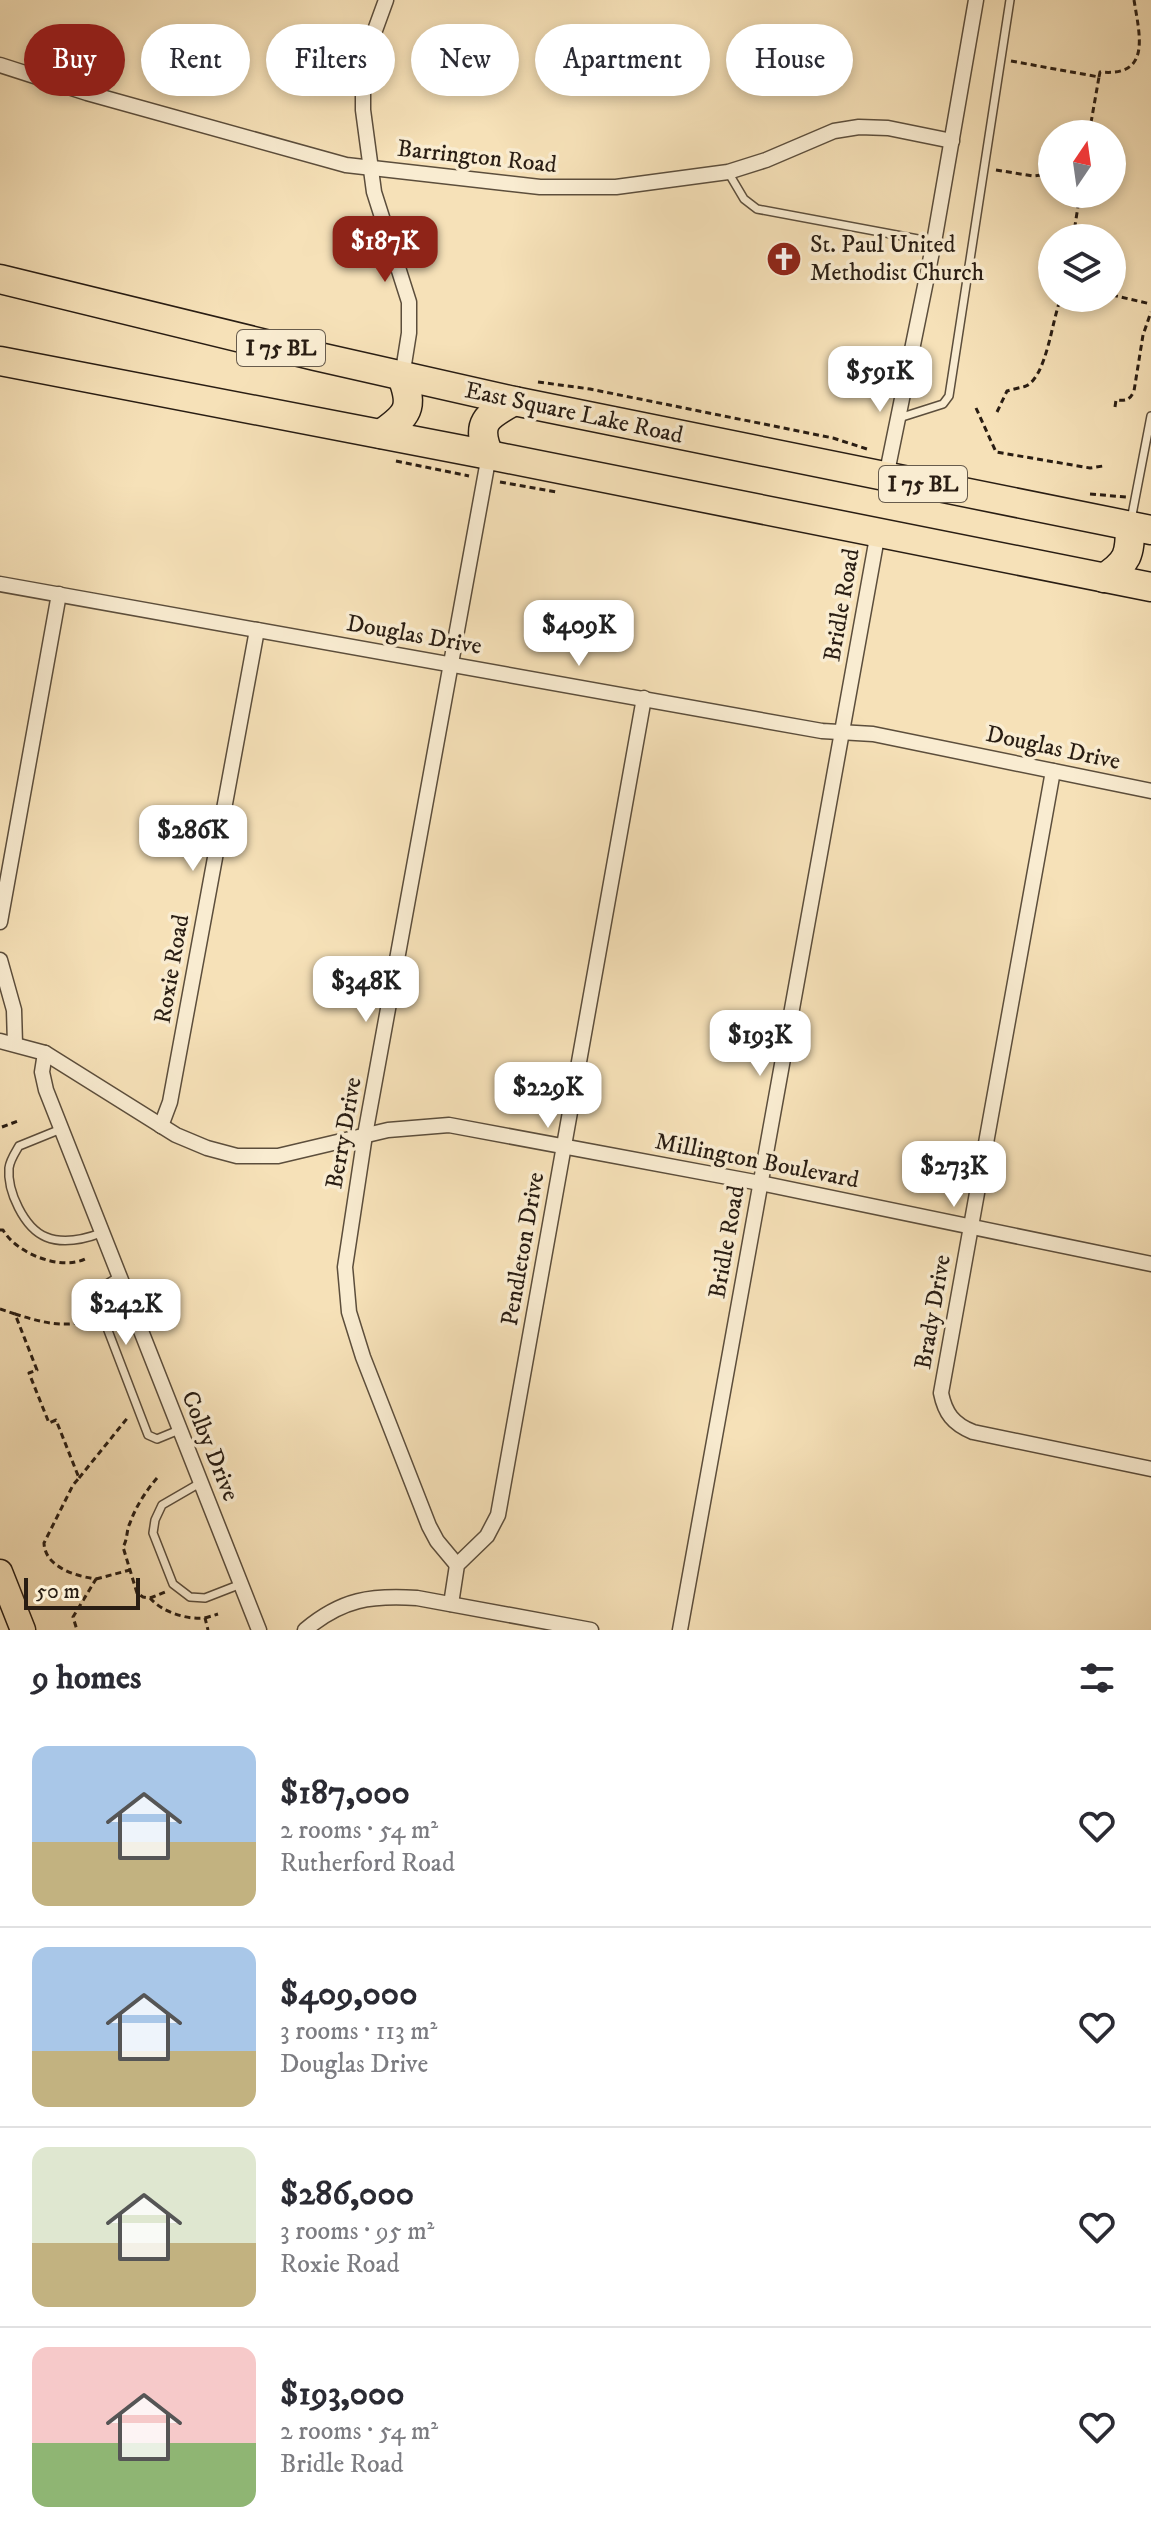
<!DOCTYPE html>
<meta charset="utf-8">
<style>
:root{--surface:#fff;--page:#f2f2f3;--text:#2b2b33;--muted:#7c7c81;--line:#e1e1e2;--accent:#8f2418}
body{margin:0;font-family:"IM FELL DW Pica",serif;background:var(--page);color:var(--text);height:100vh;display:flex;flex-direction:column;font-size:30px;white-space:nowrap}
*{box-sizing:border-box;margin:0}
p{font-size:26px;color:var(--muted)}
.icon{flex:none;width:44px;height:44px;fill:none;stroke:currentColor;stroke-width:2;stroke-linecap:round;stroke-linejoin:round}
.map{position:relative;height:1630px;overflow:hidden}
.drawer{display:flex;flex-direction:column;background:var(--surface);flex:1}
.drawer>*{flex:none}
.guide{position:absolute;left:24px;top:24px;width:1104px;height:72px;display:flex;gap:16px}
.needle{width:52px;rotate:13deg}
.controls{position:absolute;left:1038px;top:120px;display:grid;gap:16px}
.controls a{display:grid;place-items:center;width:88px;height:88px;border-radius:50%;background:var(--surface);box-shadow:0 4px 12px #0003;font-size:40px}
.scale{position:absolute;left:24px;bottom:20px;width:116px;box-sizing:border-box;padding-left:8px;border:4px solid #291d13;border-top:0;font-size:22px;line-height:28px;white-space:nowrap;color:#291d13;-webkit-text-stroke:6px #f9ecd1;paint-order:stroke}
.price{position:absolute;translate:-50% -68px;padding:0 18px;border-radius:16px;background:#fff;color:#222;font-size:26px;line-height:52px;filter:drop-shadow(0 2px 4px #0008)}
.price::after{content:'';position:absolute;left:50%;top:48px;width:24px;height:18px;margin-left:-12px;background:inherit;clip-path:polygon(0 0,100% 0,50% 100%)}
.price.selected{background:var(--accent);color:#fff}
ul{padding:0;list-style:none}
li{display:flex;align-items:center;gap:24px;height:200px;padding:0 32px}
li+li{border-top:2px solid var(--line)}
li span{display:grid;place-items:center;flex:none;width:224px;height:160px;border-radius:16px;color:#555}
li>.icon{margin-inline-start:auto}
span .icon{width:96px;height:96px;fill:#fffc;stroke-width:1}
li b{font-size:34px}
h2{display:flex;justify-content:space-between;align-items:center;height:96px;padding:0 32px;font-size:34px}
.pill{padding:0 28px;border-radius:36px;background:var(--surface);box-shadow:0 4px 12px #0003;font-size:28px;line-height:72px}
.pill.selected{background:var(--accent);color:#fff}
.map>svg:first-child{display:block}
</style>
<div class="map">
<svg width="1151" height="1630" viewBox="0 0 1151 1630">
<rect width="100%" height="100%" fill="#f6e1b8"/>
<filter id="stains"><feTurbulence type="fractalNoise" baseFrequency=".0025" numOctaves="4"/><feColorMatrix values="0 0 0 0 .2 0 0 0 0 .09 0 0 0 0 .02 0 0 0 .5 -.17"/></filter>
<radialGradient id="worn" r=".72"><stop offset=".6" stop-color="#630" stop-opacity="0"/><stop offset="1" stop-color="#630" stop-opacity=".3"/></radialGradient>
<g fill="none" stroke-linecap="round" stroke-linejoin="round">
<defs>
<g id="lane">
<polyline points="728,172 744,199 757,209 934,242"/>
<polyline points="899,418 943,404 949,396 1010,0"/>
<polyline points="1131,520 1151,416"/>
<path d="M61 1129 19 1146C15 1153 10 1160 9 1168 7 1191 24 1228 46 1237 63 1244 85 1239 101 1233"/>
<polyline points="118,1277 97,1290 99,1307 148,1435 157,1439 179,1430"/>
<polyline points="200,1483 162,1505 155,1520 153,1533 173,1584 190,1597 205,1598 241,1584"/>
</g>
<g id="street">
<polyline points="386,0 366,55 363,79 363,110 374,192 409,302 409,333 402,377"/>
<polyline points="0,65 87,93 346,165 540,187 616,187 728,172 766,160 834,131 859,127 888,128 952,141"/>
<polyline points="886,477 934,242 976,0"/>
<polyline points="0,584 822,731 873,734 1151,791"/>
<path d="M1053 771 941 1393C945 1413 953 1424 973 1432L1151 1469"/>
<polyline points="0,922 59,594"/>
<polyline points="0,960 14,1010 15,1044"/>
<polyline points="0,1041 45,1053 176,1135 207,1148 237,1156 278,1156 388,1130 449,1125 760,1183 1151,1264"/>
<polyline points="45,1053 42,1072 46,1090 259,1630"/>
<polyline points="161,1126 170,1102 257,630"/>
<polyline points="457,1565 437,1541 429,1526 363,1357 349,1312 345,1267 365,1135 489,455"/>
<polyline points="451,1604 457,1565 487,1536 498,1515 644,698"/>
<path d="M305 1630C342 1599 371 1595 417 1598L591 1630"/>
<polyline points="680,1630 878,532"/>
</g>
<polyline id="primary" points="0,1572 23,1630"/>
<g id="highway">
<polyline points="0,279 315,356 514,401 1151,530"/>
<polyline points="0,361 489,455 1151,587"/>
<path d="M381 434C408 415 414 408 402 377"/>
<path d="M489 455C475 422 487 416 514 401"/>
<path d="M1104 578C1128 562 1130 555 1130 526"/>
</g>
</defs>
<use href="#lane" stroke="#5c4e3c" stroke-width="10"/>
<use href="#street" stroke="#5c4e3c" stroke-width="17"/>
<use href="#primary" stroke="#291d13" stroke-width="27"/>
<use href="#highway" stroke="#291d13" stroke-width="31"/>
<g stroke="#291d13" stroke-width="3" stroke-dasharray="6 4" stroke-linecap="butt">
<polyline points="1011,61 1099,77 1089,134"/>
<path d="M1099 77 1100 72C1151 77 1140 37 1134 0"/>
<polyline points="996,170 1033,176 1052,174"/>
<polyline points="1073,238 1080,194"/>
<polyline points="1112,295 1151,304"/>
<polyline points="538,382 590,389 833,438 867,449"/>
<path d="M1115 407 1116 400C1126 401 1130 400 1134 391L1143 335 1151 312"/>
<polyline points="976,408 996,452 1090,468 1103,466"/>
<path d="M997 412 1007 391C1013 389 1020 388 1026 386 1047 376 1052 319 1061 298"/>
<polyline points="396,461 469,476"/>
<polyline points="500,482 556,492"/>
<polyline points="1090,494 1126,497"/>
<polyline points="2,1127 18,1121"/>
<path d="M0 1230H3C16 1253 60 1271 85 1259"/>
<path d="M0 1309 15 1314 37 1370 29 1373 49 1423 56 1420 79 1478 73 1485 44 1543C45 1567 75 1576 96 1579L73 1617 77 1630"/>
<path d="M15 1314C40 1322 69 1330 93 1318"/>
<polyline points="79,1478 129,1416"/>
<path d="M157 1478C146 1491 136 1506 130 1523 126 1531 128 1539 123 1547L137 1593 143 1597 150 1598C162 1612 187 1620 205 1618L208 1630"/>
<polyline points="96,1579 130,1570"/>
<polyline points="150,1598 165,1592"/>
<polyline points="205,1618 218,1614"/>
</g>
<use href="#lane" stroke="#f9ecd1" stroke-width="7"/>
<use href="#street" stroke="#f9ecd1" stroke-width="14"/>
<use href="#primary" stroke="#f6e1b8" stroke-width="24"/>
<use href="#highway" stroke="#f6e1b8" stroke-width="28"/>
</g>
<defs>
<symbol id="church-disc" viewBox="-11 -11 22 22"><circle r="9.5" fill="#8f2418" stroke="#f9ecd1"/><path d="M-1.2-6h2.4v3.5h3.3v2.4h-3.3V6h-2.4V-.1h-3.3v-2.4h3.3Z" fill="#fff"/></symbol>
</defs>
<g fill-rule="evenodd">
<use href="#church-disc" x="764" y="239" width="40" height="40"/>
</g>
<g text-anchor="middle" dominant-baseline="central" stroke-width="7" stroke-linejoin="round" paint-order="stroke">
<g fill="#f9ecd1" stroke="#675b4c" stroke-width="2">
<rect x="237" y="330" width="88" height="36" rx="6"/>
<rect x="879" y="466" width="88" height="36" rx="6"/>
</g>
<g font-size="22" font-weight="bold" fill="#291d13">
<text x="281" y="348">I 75 BL</text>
<text x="923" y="484">I 75 BL</text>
</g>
<g font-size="24" fill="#291d13" stroke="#f9ecd1">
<text transform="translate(477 157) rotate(6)">Barrington Road</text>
<text transform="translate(574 413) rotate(12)">East Square Lake Road</text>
<text transform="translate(842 605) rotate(-80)">Bridle Road</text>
<text transform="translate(414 635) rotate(10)">Douglas Drive</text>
<text transform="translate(1053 748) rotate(12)">Douglas Drive</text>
<text transform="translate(172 969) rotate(-80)">Roxie Road</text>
<text transform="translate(344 1133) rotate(-80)">Berry Drive</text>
<text transform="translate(757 1161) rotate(11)">Millington Boulevard</text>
<text transform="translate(727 1242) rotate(-80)">Bridle Road</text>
<text transform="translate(523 1249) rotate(-80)">Pendleton Drive</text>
<text transform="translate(933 1312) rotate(-80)">Brady Drive</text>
<text transform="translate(210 1446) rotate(68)">Colby Drive</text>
</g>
<g font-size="24" fill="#291d13" stroke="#f9ecd1" text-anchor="start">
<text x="810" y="245">St. Paul United<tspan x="810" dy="28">Methodist Church</tspan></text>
</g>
</g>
<rect width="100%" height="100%" filter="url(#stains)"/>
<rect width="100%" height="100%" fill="url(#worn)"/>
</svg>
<div class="controls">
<a><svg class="needle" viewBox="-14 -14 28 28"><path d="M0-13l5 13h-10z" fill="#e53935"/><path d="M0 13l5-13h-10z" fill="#7c7c81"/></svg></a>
<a><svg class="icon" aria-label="layers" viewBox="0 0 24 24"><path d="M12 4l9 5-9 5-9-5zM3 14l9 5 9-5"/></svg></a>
</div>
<div class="scale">50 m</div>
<b class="price selected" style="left:385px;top:284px">$187K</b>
<b class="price" style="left:880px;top:414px">$591K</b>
<b class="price" style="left:579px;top:668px">$409K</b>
<b class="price" style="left:193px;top:873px">$286K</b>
<b class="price" style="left:366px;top:1024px">$348K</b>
<b class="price" style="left:760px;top:1078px">$193K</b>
<b class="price" style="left:548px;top:1130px">$229K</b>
<b class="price" style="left:954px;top:1209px">$273K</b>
<b class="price" style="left:126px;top:1347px">$242K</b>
<div class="guide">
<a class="pill selected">Buy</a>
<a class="pill">Rent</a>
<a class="pill">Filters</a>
<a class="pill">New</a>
<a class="pill">Apartment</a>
<a class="pill">House</a>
</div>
</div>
<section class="drawer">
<h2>9 homes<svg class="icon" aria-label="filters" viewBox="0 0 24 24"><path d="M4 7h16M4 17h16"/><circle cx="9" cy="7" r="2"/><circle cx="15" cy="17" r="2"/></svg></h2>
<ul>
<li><span style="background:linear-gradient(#a9c7e8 60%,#c2b280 0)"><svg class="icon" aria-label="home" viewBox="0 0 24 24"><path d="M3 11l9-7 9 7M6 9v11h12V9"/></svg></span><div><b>$187,000</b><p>2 rooms · 54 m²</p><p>Rutherford Road</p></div><svg class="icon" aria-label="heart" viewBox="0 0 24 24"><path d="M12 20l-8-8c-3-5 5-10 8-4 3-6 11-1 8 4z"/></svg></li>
<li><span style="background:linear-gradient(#a9c7e8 65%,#c2b280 0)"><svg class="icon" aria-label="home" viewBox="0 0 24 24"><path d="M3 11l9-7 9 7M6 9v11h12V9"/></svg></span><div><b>$409,000</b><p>3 rooms · 113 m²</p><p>Douglas Drive</p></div><svg class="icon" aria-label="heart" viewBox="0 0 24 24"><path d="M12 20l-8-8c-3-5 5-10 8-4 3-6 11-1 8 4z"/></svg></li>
<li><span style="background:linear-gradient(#dfe7d0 60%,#c2b280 0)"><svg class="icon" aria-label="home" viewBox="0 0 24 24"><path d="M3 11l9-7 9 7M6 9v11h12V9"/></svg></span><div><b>$286,000</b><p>3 rooms · 95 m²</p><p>Roxie Road</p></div><svg class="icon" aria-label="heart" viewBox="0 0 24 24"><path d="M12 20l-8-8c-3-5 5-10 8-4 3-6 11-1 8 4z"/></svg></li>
<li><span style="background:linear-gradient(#f6c9c9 60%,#8fb573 0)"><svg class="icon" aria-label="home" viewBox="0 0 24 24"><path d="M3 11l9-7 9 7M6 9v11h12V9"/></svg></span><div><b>$193,000</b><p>2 rooms · 54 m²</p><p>Bridle Road</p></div><svg class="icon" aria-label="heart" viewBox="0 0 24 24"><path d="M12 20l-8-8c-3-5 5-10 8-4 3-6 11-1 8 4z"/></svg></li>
</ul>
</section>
